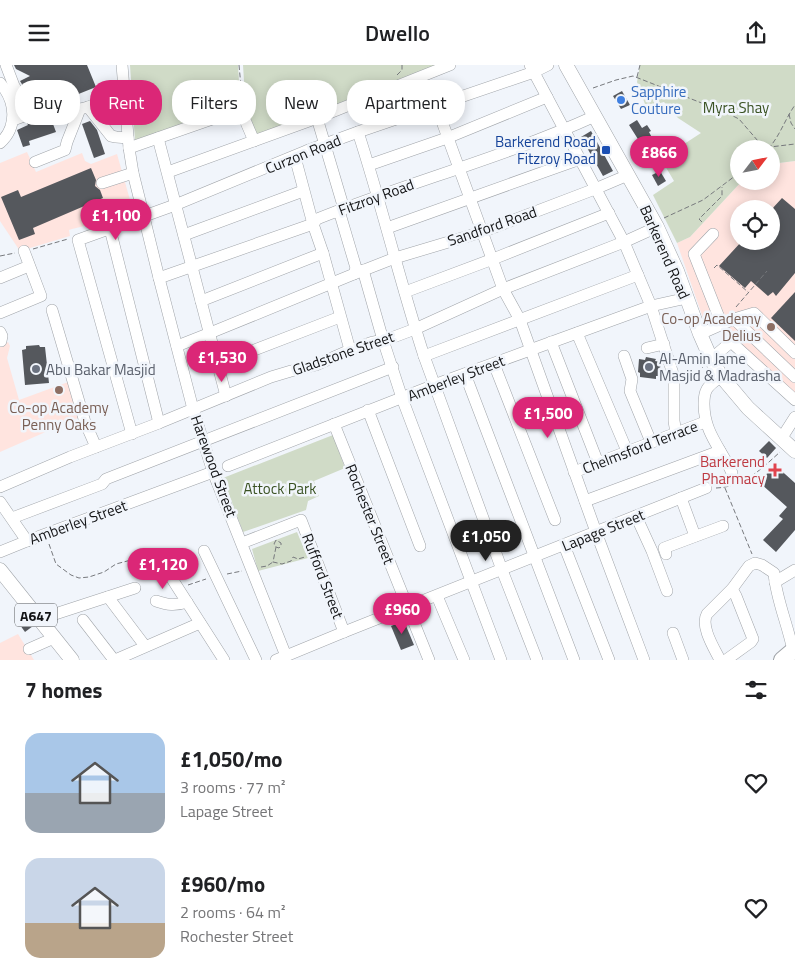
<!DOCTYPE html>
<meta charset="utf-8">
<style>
:root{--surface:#fff;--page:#f6f6f6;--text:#202124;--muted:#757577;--accent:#db2777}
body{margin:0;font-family:"Titillium Web",sans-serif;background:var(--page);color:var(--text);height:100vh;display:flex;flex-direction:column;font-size:19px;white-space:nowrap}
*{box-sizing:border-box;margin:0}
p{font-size:16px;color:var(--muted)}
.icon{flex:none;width:28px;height:28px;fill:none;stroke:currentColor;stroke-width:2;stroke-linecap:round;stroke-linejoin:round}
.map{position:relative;height:595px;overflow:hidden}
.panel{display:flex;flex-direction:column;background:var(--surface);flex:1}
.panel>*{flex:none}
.guide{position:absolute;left:15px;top:15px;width:500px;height:45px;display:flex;gap:10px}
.needle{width:32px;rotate:58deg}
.tools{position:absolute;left:730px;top:75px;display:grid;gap:10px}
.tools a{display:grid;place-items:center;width:50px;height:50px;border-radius:50%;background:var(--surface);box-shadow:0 2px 12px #0003;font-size:25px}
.price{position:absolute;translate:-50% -42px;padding:0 11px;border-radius:18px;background:var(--accent);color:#fff;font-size:16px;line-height:32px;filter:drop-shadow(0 1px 2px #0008)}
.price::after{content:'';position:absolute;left:50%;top:30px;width:15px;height:11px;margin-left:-8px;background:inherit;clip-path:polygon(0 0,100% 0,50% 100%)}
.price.current{background:#222;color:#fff}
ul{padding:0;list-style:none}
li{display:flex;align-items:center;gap:15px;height:125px;padding:0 25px}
li span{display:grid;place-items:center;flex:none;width:140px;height:100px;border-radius:15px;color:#555}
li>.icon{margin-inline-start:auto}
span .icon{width:60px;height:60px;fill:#fffc;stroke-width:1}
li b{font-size:21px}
h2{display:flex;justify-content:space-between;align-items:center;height:60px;padding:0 25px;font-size:21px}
.chip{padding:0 18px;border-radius:20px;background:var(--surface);box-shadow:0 2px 12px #0003;font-size:18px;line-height:45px}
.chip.current{background:var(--accent);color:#fff}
header{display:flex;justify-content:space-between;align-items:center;height:65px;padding:0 25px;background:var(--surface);font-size:22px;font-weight:600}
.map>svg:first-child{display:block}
</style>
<header><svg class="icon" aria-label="menu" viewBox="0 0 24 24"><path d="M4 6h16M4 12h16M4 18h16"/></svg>Dwello<svg class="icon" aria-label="share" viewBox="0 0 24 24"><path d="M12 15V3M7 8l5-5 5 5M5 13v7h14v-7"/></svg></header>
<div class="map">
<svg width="795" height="595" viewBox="0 0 795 595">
<rect width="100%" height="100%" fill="#f1f5fb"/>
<g fill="#ffe4df" fill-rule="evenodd">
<polygon points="27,87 36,107 82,88 85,96 91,99 117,89 134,149 72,164 69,165 70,171 20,186 0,156 0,98"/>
<path d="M795 96V332L735 276 704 256 677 178 690 172 742 116H771V99ZM739 144H771V176H739Z"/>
<polygon points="8,277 10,281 7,293 19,335 71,316 82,351 0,387 0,282"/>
<polygon points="18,569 34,595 0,595 0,578"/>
</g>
<g fill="#d0dbc7">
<polygon points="130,0 238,0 240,32 237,41 135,76"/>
<polygon points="243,0 445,0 257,71 241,42 245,32"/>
<polygon points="640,0 795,0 795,96 771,99 771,84 739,84 739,116 742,116 690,172 677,178 653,130 674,116 661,94 701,68 678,53 664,37 646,42 637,17"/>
<polygon points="333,370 345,403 314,416 319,431 308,436 306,445 243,467 223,413"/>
<polygon points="297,467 308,493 258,506 252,484"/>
</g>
<g fill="#55585d">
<polygon points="14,0 87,0 96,22 61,36 49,36 47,33 48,26 45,23 40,22 39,19 25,24 20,16 30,11 16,4"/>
<polygon points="622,26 630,40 621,44 613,31"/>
<polygon points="44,52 57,52 59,57 53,59 56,67 29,76 30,80 23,82 17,65 28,60 27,58"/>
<polygon points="637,55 642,63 647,60 651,66 649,67 658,84 655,86 658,91 648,97 641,83 643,82 629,60"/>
<polygon points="90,56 97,65 105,89 94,93 82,59"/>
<polygon points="591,66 613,106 603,111 581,72"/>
<polygon points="91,103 96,115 95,121 100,125 103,133 33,163 35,169 19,175 1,132 18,125 21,132"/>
<polygon points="660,106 666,116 658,121 652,110"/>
<polygon points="782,133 795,144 795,208 776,231 773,227 768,231 751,216 745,223 719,201 742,176 771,176 771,145"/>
<polygon points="123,139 125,150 103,156 100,145"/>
<polygon points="795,227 795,276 771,253"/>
<polygon points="39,280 40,282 45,282 49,318 25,320 22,285 26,284 26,281"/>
<polygon points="646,292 656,294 655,296 661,297 659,311 656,311 656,314 640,312 640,308 638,307 639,294 645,295"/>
<polygon points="769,376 776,383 767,393 759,386"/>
<polygon points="775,400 795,418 795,465 776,487 763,475 783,454 779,451 787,442 759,417"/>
<polygon points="22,547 33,561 25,567 15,553"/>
<polygon points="404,556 414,580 401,585 391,561"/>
</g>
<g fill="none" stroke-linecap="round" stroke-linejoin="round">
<defs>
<g id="minor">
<polyline points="6,0 14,21 21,32 27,34 41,29"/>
<polyline points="122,0 129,83 133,108 144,152 159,213 193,344 213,407 286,591"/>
<polyline points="530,0 624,177 651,241 674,312 674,356 676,368"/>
<path d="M0 18C16 36 18 62 0 78"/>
<polyline points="436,40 503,224 520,255 596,467 644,595"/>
<polyline points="88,42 109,34"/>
<polyline points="317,53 344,144"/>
<polyline points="13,55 43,44 80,44 88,42 111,71 116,72 128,73"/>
<path d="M358 67C382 141 400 217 424 291L502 505 537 595"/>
<polyline points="158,73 226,331"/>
<polyline points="129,83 238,45 242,48 254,76"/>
<polyline points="295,92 313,159 323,188 350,285"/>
<polyline points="35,97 65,85 67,77 80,44"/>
<polyline points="369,100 447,73 547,32"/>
<polyline points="168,107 317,53 450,0"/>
<polyline points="102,118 133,108"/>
<polyline points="387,163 580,94"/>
<polyline points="110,164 159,358"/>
<polyline points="713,169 694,189 722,260"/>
<polyline points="184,170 303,126"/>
<polyline points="363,205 383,275 402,333 501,595"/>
<polyline points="354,209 395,193 482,167 595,124 628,110"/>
<polyline points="0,213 29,201"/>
<path d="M159 213 313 159 317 154C409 117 505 92 595 51"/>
<polyline points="405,227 493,194 609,148"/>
<polyline points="201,236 323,188"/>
<polyline points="52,245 85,357 96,382"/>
<polyline points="0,248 41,231 24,186"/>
<polyline points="734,254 795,312"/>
<polyline points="0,267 2,271 1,276 0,276"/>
<polyline points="577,268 627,386"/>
<polyline points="700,269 734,254 754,248 795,288"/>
<polyline points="551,277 598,398"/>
<polyline points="177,281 210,268 354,209 356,203 340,149 336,147"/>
<polyline points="647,283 664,279"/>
<polyline points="424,291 638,210"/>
<polyline points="624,291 632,314 630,326 651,377"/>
<polyline points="711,294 731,277 795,335"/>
<polyline points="218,299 340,252"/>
<polyline points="494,299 555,455"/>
<polyline points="465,309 574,595"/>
<path d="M721 311C717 315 710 319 707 324 704 329 704 334 704 339 704 368 721 383 732 408"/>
<polyline points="368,345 420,481"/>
<polyline points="334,359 429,595"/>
<polyline points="132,369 78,175 175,140 306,86 358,67 534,7 548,0"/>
<polyline points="781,374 795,352"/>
<polyline points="228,401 434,320 530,285 651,241 687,233"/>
<polyline points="574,407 705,357"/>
<polyline points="0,422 70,392 159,358 271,312 291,306 316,300 350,285 373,277 391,273 415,264 503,224 624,177 657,162"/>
<polyline points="681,433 695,471"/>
<polyline points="585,436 720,386"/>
<polyline points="0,437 27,476"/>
<polyline points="636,451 652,486 667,526"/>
<polyline points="12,453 102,419 106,414 393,302"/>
<polyline points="242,478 301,455 344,567"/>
<polyline points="564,480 609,595"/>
<polyline points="204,486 256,595"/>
<polyline points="0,487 27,476 213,407"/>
<polyline points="666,489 664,483 723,461"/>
<polyline points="167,506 224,595"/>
<polyline points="775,517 795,505"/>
<polyline points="437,531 464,595"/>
<polyline points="108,532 145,581"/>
<path d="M156 536C168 540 175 541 187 537"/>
<polyline points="83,555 114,595"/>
<polyline points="42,557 49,551 135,523"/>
<polyline points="673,568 683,595"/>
<polyline points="29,584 54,573"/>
<polyline points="115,595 200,558"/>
<polyline points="276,595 344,567 706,423"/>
<path d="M720 595C714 583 700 561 707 549L732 524 749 501 755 498 762 500 774 508C776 534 788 560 793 586"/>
<polyline points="726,595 751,577 753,574 736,531 732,524"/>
</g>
<g id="major">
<polyline points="566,0 657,162 677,206 700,269 711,294 721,311 748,343 795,386"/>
<polyline points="0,505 72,595"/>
</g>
<polyline id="highway" points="782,595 795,584"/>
</defs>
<use href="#minor" stroke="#a0a4a9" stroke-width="12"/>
<use href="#major" stroke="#a0a4a9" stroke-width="15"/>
<use href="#highway" stroke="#a0a4a9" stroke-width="18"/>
<g stroke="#77797d" stroke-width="1" stroke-dasharray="5 2.5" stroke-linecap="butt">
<polyline points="239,0 242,32 240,37"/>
<polyline points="397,10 402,5 402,0"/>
<polyline points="637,12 640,0"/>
<polyline points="593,23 616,15 633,11 727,48 739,54 758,76 770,82 795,79"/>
<polyline points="789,49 791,58 795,64"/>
<path d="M768 84C780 71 785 54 795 40"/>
<polyline points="664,153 703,135 739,108"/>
<polyline points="702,157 699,154 722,131 722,122"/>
<polyline points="33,184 68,174"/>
<polyline points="0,191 15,188"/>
<polyline points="714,203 717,200 748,227"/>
<polyline points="736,242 767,206"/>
<polyline points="682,310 698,307 703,302"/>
<path d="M716 423C744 422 761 404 780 387"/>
<polyline points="725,423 752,489"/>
<polyline points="276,475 274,479 276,482 279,483 281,481 281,478 276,475"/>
<polyline points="49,479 56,499 71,510 79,513 89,512 104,507 116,499 131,495 137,513"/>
<polyline points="276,482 273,497 282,499 291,496 293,492 298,494 305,492"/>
<polyline points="261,502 267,501 273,497"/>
<polyline points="227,509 242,506"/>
<polyline points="188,520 206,514"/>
</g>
<use href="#minor" stroke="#fff" stroke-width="11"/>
<use href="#major" stroke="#fff" stroke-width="14"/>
<use href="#highway" stroke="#fff" stroke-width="16"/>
</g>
<circle fill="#3f7fe0" stroke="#f1f5fb" stroke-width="2" cx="621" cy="35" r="5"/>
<rect fill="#1a4fb4" stroke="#f1f5fb" stroke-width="2" x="601" y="80" width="10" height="10" rx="2.5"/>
<g fill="#8d6e63" stroke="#f1f5fb" stroke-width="2">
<circle cx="771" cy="262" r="5"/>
<circle cx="59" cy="325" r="5"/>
</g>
<g fill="#6b7280" stroke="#f1f5fb" stroke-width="2">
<circle cx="649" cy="302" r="5"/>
<circle cx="36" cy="304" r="5"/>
</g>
<path fill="#e0444e" stroke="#f1f5fb" stroke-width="2" d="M772.5 397.5h5v5h5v5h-5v5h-5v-5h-5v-5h5z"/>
<g text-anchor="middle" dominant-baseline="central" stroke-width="5" stroke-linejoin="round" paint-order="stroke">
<rect fill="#f1f5fb" stroke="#56585b" stroke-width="1" x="15" y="538.5" width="42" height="23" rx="4"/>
<g font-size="14" font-weight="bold" fill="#131416">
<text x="36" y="550">A647</text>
</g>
<g font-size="15" fill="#366cbe" stroke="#f1f5fb" text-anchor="start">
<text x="631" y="26">Sapphire<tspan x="631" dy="17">Couture</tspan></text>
</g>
<g font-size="15" fill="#3a5223" stroke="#f1f5fb">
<text x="736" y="42">Myra Shay</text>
<text x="280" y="423">Attock Park</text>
</g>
<g font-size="15" fill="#164399" stroke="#f1f5fb" text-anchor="end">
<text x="596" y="76">Barkerend Road<tspan x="596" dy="17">Fitzroy Road</tspan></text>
</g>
<g font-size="15" fill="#131416" stroke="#f1f5fb">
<text transform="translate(303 89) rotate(-22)">Curzon Road</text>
<text transform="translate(376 132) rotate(-20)">Fitzroy Road</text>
<text transform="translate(492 161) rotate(-19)">Sandford Road</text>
<text transform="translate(665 187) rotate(66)">Barkerend Road</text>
<text transform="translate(343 288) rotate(-19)">Gladstone Street</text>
<text transform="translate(456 313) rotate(-21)">Amberley Street</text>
<text transform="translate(640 382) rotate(-21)">Chelmsford Terrace</text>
<text transform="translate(214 401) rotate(70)">Harewood Street</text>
<text transform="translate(370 449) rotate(68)">Rochester Street</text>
<text transform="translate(78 457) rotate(-20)">Amberley Street</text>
<text transform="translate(603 465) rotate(-22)">Lapage Street</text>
<text transform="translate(323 511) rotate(69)">Rufford Street</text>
</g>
<g font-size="15" fill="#785e54" stroke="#f1f5fb" text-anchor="end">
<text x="761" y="253">Co-op Academy<tspan x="761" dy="17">Delius</tspan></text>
<text x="59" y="342" text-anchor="middle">Co-op Academy<tspan x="59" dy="17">Penny Oaks</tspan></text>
</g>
<g font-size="15" fill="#5b616d" stroke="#f1f5fb" text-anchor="start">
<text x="659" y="293">Al-Amin Jame<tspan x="659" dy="17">Masjid &amp; Madrasha</tspan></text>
<text x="46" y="304">Abu Bakar Masjid</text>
</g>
<g font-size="15" fill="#be3a42" stroke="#f1f5fb" text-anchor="end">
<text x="765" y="396">Barkerend<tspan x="765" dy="17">Pharmacy</tspan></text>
</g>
</g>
</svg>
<div class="tools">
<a><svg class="needle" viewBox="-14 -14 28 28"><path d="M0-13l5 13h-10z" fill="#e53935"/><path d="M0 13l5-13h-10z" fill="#757577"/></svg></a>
<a><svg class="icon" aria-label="locate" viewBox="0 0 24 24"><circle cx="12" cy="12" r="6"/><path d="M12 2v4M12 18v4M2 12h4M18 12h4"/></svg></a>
</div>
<b class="price" style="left:659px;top:113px">£866</b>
<b class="price" style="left:116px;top:176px">£1,100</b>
<b class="price" style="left:222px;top:318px">£1,530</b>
<b class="price" style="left:548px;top:374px">£1,500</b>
<b class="price current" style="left:486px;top:497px">£1,050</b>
<b class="price" style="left:163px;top:525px">£1,120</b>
<b class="price" style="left:402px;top:570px">£960</b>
<div class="guide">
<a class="chip">Buy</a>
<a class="chip current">Rent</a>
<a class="chip">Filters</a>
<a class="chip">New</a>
<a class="chip">Apartment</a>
</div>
</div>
<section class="panel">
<h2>7 homes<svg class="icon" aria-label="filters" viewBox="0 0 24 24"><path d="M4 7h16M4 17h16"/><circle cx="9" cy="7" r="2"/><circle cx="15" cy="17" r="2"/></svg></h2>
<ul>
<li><span style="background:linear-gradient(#a9c7e8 60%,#9aa5b1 0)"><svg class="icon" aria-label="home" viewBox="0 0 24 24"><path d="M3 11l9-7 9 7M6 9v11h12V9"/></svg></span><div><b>£1,050/mo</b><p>3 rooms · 77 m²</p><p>Lapage Street</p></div><svg class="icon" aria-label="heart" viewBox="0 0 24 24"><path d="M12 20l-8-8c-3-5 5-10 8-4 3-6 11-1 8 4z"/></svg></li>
<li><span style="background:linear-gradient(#c9d6e8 65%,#b9a48a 0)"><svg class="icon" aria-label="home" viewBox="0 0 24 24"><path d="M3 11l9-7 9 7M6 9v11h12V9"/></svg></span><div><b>£960/mo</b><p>2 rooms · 64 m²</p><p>Rochester Street</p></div><svg class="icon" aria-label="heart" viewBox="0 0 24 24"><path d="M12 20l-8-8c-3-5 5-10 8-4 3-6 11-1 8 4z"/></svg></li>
</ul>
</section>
